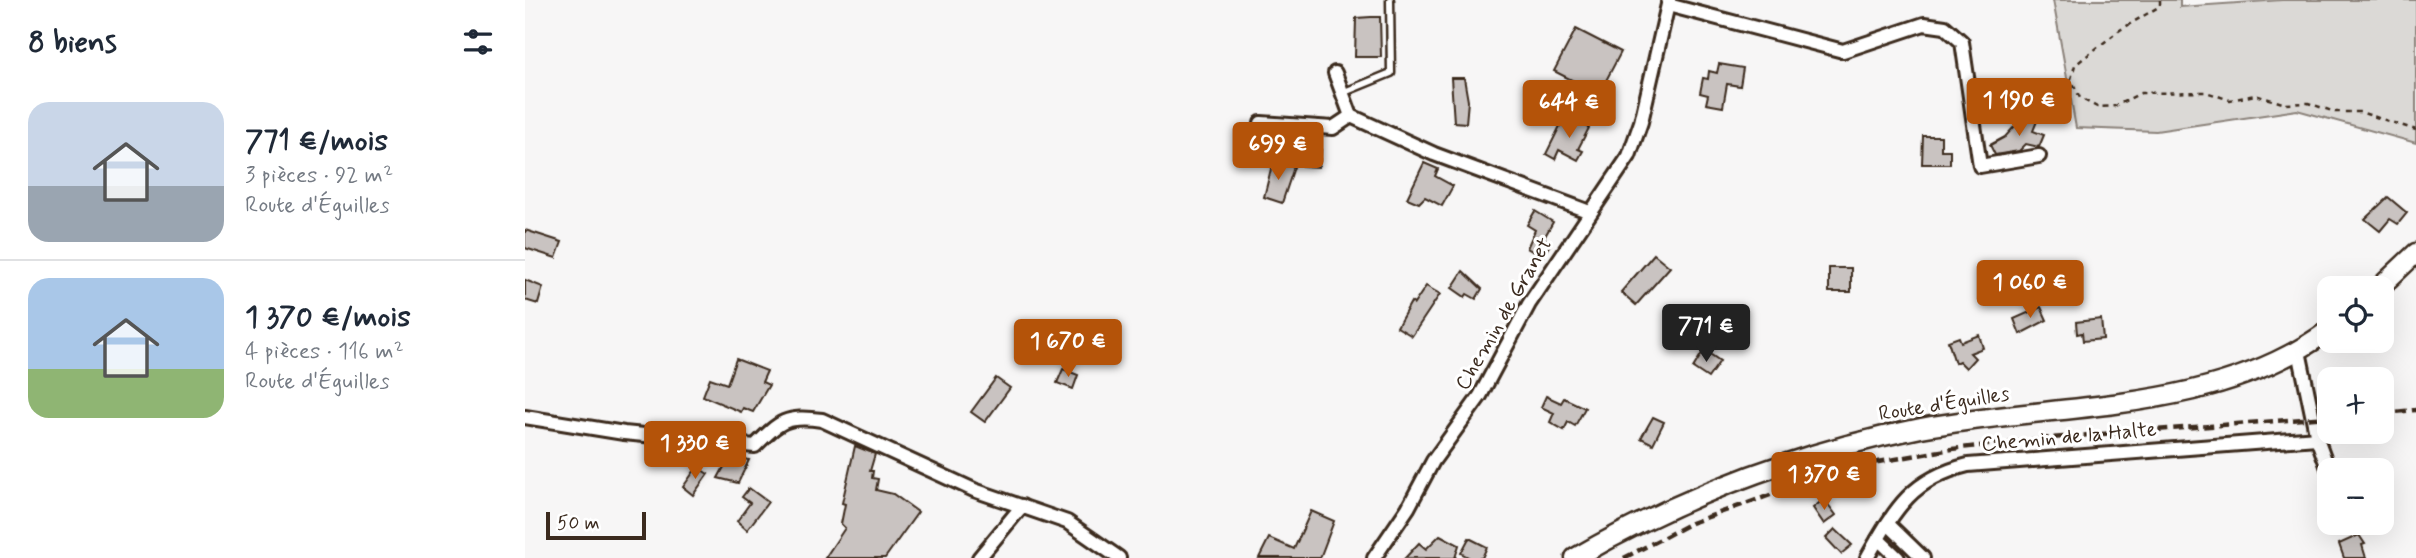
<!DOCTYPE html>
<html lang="fr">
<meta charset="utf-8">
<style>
:root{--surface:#fff;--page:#f6f6f7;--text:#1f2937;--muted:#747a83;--line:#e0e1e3;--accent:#b45309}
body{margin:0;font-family:Mynerve,sans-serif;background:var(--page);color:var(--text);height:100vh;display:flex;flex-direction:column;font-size:26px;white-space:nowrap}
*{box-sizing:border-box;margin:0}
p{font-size:23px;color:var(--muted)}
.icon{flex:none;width:38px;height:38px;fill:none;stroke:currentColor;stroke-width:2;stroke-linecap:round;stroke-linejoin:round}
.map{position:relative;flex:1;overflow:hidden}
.details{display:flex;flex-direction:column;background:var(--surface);width:525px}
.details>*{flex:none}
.controls{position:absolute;left:1792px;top:276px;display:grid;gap:14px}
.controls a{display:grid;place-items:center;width:77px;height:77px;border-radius:14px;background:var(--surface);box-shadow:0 7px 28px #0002;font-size:35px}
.scale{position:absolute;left:21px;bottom:18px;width:100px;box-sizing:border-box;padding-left:7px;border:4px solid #3b2a1e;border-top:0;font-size:19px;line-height:24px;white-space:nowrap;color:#3b2a1e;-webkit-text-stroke:5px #fff;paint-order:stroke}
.price{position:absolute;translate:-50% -60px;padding:0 16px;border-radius:7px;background:var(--accent);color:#fff;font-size:23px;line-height:46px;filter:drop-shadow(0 2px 4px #0008)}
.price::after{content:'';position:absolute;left:50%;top:42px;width:21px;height:16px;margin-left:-10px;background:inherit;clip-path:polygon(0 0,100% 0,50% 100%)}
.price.active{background:#222;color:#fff}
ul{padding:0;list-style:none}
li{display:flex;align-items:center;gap:21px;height:175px;padding:0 28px}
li+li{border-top:2px solid var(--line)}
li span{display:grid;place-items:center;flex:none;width:196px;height:140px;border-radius:21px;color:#555}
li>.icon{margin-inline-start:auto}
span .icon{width:84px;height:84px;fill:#fffc;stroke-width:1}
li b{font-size:30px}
h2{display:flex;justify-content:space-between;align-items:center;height:84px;padding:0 28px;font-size:30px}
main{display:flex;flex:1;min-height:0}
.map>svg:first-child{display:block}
</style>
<main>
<section class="details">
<h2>8 biens<svg class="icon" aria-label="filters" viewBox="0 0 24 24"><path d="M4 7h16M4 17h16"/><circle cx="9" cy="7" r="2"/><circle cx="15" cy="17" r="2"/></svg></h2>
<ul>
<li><span style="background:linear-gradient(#c9d6e8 60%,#9aa5b1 0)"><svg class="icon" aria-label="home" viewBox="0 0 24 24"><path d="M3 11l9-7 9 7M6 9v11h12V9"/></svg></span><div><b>771 €/mois</b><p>3 pièces · 92 m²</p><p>Route d'Éguilles</p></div></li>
<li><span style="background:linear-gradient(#a9c7e8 65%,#8fb573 0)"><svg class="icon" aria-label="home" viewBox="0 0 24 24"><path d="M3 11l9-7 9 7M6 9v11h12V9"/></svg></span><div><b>1 370 €/mois</b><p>4 pièces · 116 m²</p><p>Route d'Éguilles</p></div></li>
</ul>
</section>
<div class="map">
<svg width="1891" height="558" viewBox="0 0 1891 558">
<rect width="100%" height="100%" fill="#f7f6f6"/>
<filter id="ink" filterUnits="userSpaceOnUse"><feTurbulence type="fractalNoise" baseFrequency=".0143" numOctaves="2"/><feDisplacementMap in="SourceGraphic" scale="14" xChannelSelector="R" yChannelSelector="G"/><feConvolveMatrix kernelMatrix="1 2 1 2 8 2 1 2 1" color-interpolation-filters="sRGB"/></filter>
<g filter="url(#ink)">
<polygon fill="#dbd9d6" stroke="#8b827a" stroke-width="2" points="1528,0 1655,0 1655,7 1757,0 1891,0 1891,143 1772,110 1631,131 1551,128"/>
<g fill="#c9c3c1" stroke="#3b2a1e" stroke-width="2">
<polygon points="846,17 855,17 856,57 830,57 831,18"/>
<polygon points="1051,29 1096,52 1074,94 1029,71"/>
<polygon points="1194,64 1218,68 1215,86 1202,84 1198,107 1181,104 1183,95 1175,93 1178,78 1183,79 1184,71 1192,73"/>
<polygon points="926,78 939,78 943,101 941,123 929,122"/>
<polygon points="1499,116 1512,121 1508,131 1519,135 1514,147 1501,144 1494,151 1470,155 1465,145 1480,137"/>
<polygon points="1044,117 1064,128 1053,149 1058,151 1053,160 1034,150 1030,159 1021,154 1036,124 1039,126"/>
<polygon points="1398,136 1416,136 1416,150 1425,150 1425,164 1397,164"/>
<polygon points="779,148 796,150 794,167 777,166"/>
<polygon points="748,161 769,167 757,203 739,197"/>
<polygon points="899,163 913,169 910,176 928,186 917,206 900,197 894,203 882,198"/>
<polygon points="1863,197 1882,213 1873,224 1865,219 1855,231 1840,219"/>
<polygon points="1010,211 1028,222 1019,238 1026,243 1017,257 1002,248 1010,230 1002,225"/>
<polygon points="0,230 37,242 31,258 0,248"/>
<polygon points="1129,254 1145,267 1111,305 1096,292"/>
<rect x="1304" y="268" width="22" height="24"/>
<polygon points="938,271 957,289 951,299 942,294 940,297 927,288"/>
<polygon points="0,280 18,287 13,304 0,300"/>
<polygon points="901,286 915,294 887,336 872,327 886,302 889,304"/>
<polygon points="1516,307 1522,320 1495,334 1489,319"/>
<polygon points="1576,319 1578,339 1558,341 1557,333 1552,334 1551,322"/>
<polygon points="1454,335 1458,348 1445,353 1450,358 1441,368 1434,361 1430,363 1423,341 1434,337 1436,342"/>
<polygon points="1179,350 1195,361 1183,378 1168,368"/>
<polygon points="211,359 242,371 237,382 244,385 228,412 218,408 216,412 178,396 185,378 202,384"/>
<polygon points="538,369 553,375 548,389 532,383"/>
<polygon points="471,378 485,388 460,422 446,412"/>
<polygon points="1021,396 1036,403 1039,398 1060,408 1050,426 1043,422 1039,430 1025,422 1029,413 1016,407"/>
<polygon points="1128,417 1139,422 1128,444 1116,438"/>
<polygon points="330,446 350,454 345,471 348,471 347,478 353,479 351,490 368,494 393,512 360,558 300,558 320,528 316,524 320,504 317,503"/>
<polygon points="205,456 224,460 213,483 193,478"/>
<polygon points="172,467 183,474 168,495 158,487"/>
<polygon points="224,488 243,502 222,530 212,521 225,503 217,497"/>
<polygon points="1299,499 1311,515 1299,524 1288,508"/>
<polygon points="786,511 809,521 795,558 734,558 744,538 769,549"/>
<polygon points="1310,529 1327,545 1316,554 1301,538"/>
<polygon points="915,535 934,545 930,558 880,558 894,543 901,549"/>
<polygon points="1834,535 1840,544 1837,545 1841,558 1819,558 1814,544"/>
<polygon points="944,538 962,547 957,558 945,558 936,553"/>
</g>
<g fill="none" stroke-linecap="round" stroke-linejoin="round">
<defs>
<polyline id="lane" points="817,93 866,73 865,0"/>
<g id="street">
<polyline points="1143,5 1318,51 1399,24 1420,27 1437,42 1455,166 1514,156"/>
<polyline points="810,73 826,116"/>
<polyline points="736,123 808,128 826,116 909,154 1065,212"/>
<polyline points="1774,351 1792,438 1804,471"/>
<path d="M0 417 99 433 230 446C255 421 261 415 297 420L449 490 542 522 594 558"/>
<polyline points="1363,524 1398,558"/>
<polyline points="1353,539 1373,558"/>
<polyline points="454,558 497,506"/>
<polyline points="849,558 883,508 908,461 955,396 1004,304 1104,156 1116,122 1144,0"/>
<path d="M1342 558C1370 509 1386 479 1443 465L1792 438"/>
</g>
<g id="secondary">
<polyline points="1853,289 1891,253"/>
<path d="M1050 558C1157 496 1274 452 1396 428 1531 402 1688 416 1804 330"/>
</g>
</defs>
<use href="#lane" stroke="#3b2a1e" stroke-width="11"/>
<use href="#street" stroke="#3b2a1e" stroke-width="18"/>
<use href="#secondary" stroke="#3b2a1e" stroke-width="23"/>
<polyline stroke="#3b2a1e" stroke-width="2.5" stroke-dasharray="5 5" stroke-linecap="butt" points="1635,0 1635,6 1595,30 1550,65 1546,79 1555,98 1572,107 1590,106 1616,93 1681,92 1705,100 1730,95 1761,104 1783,103 1810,112 1835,112 1891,130"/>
<use href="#lane" stroke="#fff" stroke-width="6"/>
<use href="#street" stroke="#fff" stroke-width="12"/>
<use href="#secondary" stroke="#fff" stroke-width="18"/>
<g stroke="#3b2a1e" stroke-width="4.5" stroke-dasharray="10 5" stroke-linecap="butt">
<polyline points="1857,413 1891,410"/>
<polyline points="1099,558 1166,523 1325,467 1427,449 1525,438 1804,417"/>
</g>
</g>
</g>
<g text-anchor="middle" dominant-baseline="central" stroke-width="6" stroke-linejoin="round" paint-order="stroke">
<g font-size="21" fill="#3b2a1e" stroke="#fff">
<text transform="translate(979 314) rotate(-60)">Chemin de Granet</text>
<text transform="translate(1419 404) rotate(-9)">Route d'Éguilles</text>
<text transform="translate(1544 437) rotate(-5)">Chemin de la Halte</text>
</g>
</g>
</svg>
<div class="controls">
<a><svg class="icon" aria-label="locate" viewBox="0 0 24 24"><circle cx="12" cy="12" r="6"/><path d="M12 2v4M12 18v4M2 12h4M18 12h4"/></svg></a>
<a>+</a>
<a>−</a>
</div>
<div class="scale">50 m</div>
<b class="price" style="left:1494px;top:138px">1 190 €</b>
<b class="price" style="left:1044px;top:140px">644 €</b>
<b class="price" style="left:753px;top:182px">699 €</b>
<b class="price" style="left:1505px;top:320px">1 060 €</b>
<b class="price active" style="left:1181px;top:364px">771 €</b>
<b class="price" style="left:543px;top:379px">1 670 €</b>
<b class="price" style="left:170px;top:481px">1 330 €</b>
<b class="price" style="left:1299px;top:512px">1 370 €</b>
</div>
</main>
